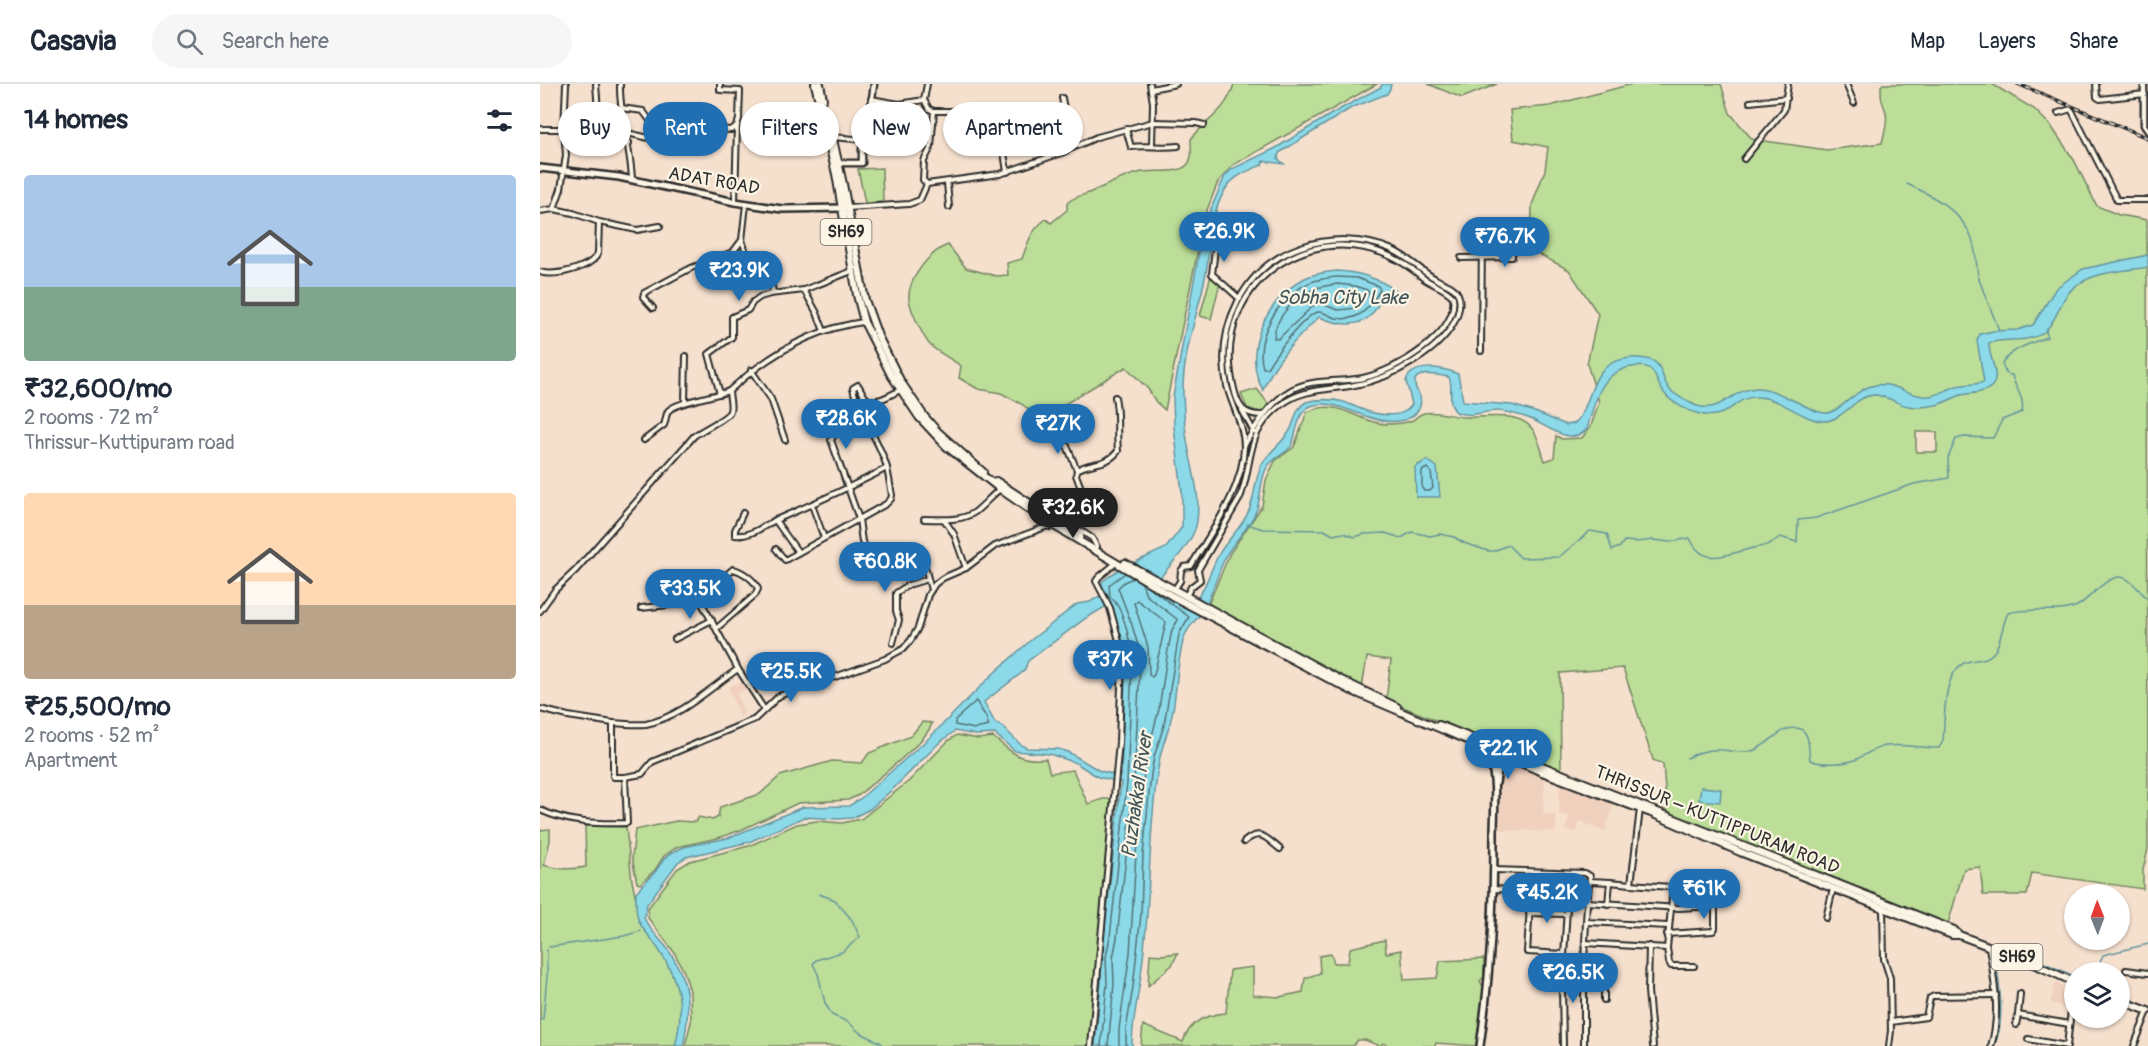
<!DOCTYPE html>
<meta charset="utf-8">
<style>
:root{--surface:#fff;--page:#f6f6f7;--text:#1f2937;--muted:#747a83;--line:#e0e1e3;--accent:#1f6fb2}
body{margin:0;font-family:Pangolin,sans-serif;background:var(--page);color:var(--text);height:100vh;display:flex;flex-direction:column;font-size:22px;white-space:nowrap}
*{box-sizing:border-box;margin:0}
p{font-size:20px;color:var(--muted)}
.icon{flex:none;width:33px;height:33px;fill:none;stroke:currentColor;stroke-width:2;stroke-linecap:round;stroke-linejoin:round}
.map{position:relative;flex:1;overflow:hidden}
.panel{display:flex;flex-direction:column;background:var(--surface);width:540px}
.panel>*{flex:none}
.guide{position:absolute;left:18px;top:18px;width:570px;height:54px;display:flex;gap:12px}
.needle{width:39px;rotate:359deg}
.tools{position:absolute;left:1524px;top:800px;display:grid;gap:12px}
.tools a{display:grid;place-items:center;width:66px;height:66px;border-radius:50%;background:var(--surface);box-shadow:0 2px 4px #0004;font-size:30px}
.price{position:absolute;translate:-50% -51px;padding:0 14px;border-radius:21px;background:var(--accent);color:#fff;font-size:20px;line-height:39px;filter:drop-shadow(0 2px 3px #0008)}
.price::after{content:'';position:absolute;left:50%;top:36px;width:18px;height:14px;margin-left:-9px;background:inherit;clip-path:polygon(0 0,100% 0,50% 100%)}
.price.active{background:#222;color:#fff}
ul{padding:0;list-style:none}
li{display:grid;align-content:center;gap:12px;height:318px;padding:0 24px}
li span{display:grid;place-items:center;height:186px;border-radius:6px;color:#555}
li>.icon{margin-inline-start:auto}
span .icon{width:108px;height:108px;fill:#fffc;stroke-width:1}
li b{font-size:26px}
h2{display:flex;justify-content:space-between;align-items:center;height:72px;padding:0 24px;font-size:26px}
.pill{padding:0 21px;border-radius:27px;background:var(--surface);box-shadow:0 2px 4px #0004;font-size:21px;line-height:54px}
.pill.active{background:var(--accent);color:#fff}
header{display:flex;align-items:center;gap:36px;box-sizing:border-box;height:84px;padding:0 30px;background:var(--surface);border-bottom:2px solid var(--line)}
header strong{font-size:28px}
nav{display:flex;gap:33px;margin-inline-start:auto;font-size:21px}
.search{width:420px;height:54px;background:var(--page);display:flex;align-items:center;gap:15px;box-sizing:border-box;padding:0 21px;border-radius:33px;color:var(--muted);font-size:22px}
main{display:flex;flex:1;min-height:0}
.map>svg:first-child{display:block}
</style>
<header>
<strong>Casavia</strong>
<div class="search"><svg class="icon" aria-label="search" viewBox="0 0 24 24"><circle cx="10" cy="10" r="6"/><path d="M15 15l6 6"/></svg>Search here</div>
<nav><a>Map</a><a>Layers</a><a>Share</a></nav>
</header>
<main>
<section class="panel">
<h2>14 homes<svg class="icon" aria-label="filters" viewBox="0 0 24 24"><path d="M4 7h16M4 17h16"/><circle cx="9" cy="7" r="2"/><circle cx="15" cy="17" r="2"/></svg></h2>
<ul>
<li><span style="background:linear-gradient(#a9c7e8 60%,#7fa58c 0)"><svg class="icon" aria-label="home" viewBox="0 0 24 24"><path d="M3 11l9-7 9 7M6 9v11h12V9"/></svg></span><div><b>₹32,600/mo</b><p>2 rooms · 72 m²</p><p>Thrissur-Kuttipuram road</p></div></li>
<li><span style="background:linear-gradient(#ffd9b3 60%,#b9a48a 0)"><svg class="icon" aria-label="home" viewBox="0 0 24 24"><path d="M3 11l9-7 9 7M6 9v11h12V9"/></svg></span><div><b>₹25,500/mo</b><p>2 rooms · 52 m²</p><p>Apartment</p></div></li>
</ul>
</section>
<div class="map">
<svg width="1608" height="962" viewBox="0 0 1608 962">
<rect width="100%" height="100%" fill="#f5e0ce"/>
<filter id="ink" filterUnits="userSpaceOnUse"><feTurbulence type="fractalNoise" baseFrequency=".0167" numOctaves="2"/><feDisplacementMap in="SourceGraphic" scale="12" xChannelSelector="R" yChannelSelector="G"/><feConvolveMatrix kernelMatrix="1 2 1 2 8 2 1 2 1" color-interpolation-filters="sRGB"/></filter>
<g filter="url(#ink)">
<g fill="#f0d1be">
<polygon points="206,596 209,603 197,610 204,630 200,633 188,603"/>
<polygon points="970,679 1005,692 1003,730 1016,731 1016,748 960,746 961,686 961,682"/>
<polygon points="1019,697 1074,719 1065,748 1039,737 1037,748 1025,746 1029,732 1019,732"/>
<polygon points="1515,899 1529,904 1525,923 1510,919"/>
</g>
<g fill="#bcde98" stroke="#748462" stroke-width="1.5" fill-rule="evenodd">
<path d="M694 0H837L693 81 678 98 665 131 625 326 616 318 608 305 586 283 500 335 483 321 461 309 438 305 419 294 421 282C412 275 398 269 390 261 383 253 370 225 369 215 367 196 390 167 408 161L426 184 456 192 468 191 467 179 482 175C488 158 491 146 506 135L511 139 527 126V119C534 112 542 112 551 108 567 101 582 93 598 89 611 85 638 91 647 81 653 75 651 64 651 55 668 34 686 28 694 0Z"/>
<polygon points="888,0 957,0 922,14"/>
<path d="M1092 0H1181L1190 29 1212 55 1287 66 1342 59C1344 49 1349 35 1345 25 1341 15 1341 14 1341 2L1343 0H1452L1494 25 1511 42 1534 76 1557 122 1579 131 1607 136 1608 765 1603 786V805L1492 789 1487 811H1443L1440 783 1424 785 1408 840 1127 729 1123 680 1113 676 1083 584 1020 589 1021 687 846 616 851 576 827 573 822 604 668 521 690 469 722 422 726 396 735 377 754 363 767 328C801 313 814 338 845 340 852 340 867 339 873 336 877 333 879 330 884 329 899 326 911 333 925 333 947 335 984 324 996 351 1000 359 1002 369 1005 377L1014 374 1016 352 1022 355 1042 354 1051 342 1059 318 1047 280 1058 230 1029 186 991 166 992 121 1005 86 1008 63 973 56 970 26 1010 22ZM1376 348H1397V368H1376Z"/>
<polygon points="342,84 343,118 325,119 318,85"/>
<polygon points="671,191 680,199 671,235 660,232"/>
<polygon points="717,305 728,319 724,327 720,328 707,324 701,310"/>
<path d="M382 638 392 639C388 657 335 696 319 711L308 716 258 719 201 746 178 754 137 763 124 772 115 786 100 800 97 799 92 773 95 746 136 737 155 738 159 733 173 736 178 733 180 723 220 710 240 692 292 677 322 679 329 669 371 652Z"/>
<path d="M417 651 438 655 453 653C475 670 477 677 506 675L510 689 533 686 548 720 563 715H572L548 962H145L151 938 150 907 144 888 134 868 108 834V824L137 785 150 777 209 762 257 740 277 737 302 739 321 735 369 697 409 656Z"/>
<path d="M45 742 86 743 92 797 101 837 137 886 141 915 139 962H0V746L10 745V757L4 781C19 786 31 786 46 783Z"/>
<path d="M845 856 846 869 861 866 864 896 897 894 900 877 944 875V893L940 897 944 904 936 962 896 959 895 962H849L843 959 840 962 825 956H818L813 962H601L603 941 643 958C650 937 665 931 686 929L690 886 713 883V911L739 913 763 908 765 894 780 889 779 872 791 870 794 879H808L810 864Z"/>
<polygon points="638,869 632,881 608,902 610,870 621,871"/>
</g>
<g fill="#8cdae9" stroke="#65949d" stroke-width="1.5" fill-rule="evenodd">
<path d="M842 0H851L850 5 847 10 811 24 739 69 738 75 744 80 723 77 722 81C708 87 693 92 685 106 669 132 671 166 665 194 657 232 642 272 643 310 644 325 644 341 647 356 651 382 661 409 657 437 654 460 628 482 615 500L647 524C666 509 668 490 679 470 688 454 704 442 710 424 715 410 715 394 722 380 729 368 741 360 749 348 756 337 754 325 766 318 778 315 792 315 804 318 810 320 815 323 821 325 835 331 864 336 872 320L866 297C872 278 904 284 918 290L923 317 972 321 995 328 1026 341 1035 339 1040 333C1054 310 1051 281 1084 275 1093 273 1112 273 1118 281 1123 289 1124 299 1130 306 1135 311 1150 319 1157 322 1182 329 1190 306 1216 304 1238 303 1273 331 1288 329 1303 326 1315 305 1335 301 1354 298 1365 310 1383 312 1395 314 1406 305 1417 302 1426 300 1435 301 1444 298L1437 256 1440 250 1453 247 1477 246 1493 241 1516 204 1543 185 1608 171V183C1581 188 1543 187 1526 212 1519 223 1514 240 1504 248 1488 260 1466 253 1449 259 1448 272 1459 287 1454 299 1452 303 1447 306 1443 307 1436 310 1429 309 1421 311 1413 314 1404 319 1396 321 1387 323 1377 324 1368 322 1357 320 1346 311 1334 311 1313 312 1304 338 1282 337 1261 335 1243 315 1219 313 1193 311 1190 338 1160 330 1148 327 1133 320 1125 310 1112 295 1119 278 1091 283 1059 289 1055 319 1047 345 1030 364 1006 340 988 334 979 331 966 327 957 327 942 327 930 334 916 328 906 318 914 304 909 293 901 291 872 286 875 300 875 305 879 309 880 313 883 325 874 333 864 336 830 345 793 308 767 324 758 330 756 350 752 361 747 370 732 373 726 385 720 398 721 412 717 425 711 442 696 455 687 470 677 489 673 510 662 528 656 537 647 543 644 554 637 577 637 602 633 626 630 644 622 660 619 678 611 729 610 780 607 832 605 856 603 880 599 904 596 923 592 942 592 962H555L561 899 560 873 564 852 581 698 558 693 536 679 522 674 509 670 475 667 455 650 436 651 415 647 399 659 354 704 330 725 312 734 298 735 264 733 209 758 146 773 138 778 107 820 104 834C109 845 119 854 127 864 150 896 151 925 143 962H135C145 924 140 898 119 866 101 838 95 845 96 808L115 788 124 775 131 769 144 763 188 754 263 723 309 722 320 715 389 654 453 590 491 556 537 520 550 518 565 509 561 501 563 497 578 486 626 464 642 443V408L634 343 633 313 664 141 685 92 692 85 736 64 793 29 841 3ZM570 520 586 568 581 692 560 687 530 669 519 665 487 664 481 661 463 643 455 639 444 618 484 587 488 577 546 534Z"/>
<path d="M797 187C820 188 838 194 857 207 841 204 840 223 830 232 817 245 794 239 779 233 756 255 735 276 723 306 700 266 728 214 765 194 775 189 786 188 797 187Z"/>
<polygon points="887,376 897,383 900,413 876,413 875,383"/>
<polygon points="1161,703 1181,705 1180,718 1159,716"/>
</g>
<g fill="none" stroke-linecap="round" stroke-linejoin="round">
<g stroke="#527177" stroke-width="1.5">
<path d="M797 193 817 194 838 202 840 206C830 223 820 238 796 234 790 233 784 227 778 228 765 230 734 272 727 284H723C714 251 740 212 769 199 778 195 788 194 797 193Z"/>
<path d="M798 200 815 202 827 206 829 209 818 224 798 226 782 220 774 221 738 255 734 254C734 234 756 212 774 205 782 202 790 201 798 200Z"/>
<polygon points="887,384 891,388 893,404 890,407 884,407 882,404 882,387"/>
<polygon points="597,516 626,538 614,591 612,593 609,591 608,563 594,519"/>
<polygon points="436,617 446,633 449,642 435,645 415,641 415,636"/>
<path d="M561 962 567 900 566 873 570 853 587 699 592 582C592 565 585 524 570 513L569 501 585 489"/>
<polyline points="568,962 574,900 573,874 577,854 594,700 600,582 599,565 592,541 578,504 584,498 593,494"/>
<polyline points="579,962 579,945 590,869 596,770 604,689 607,671 619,625 628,566 632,546 638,536 606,511 602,499"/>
<polyline points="586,962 586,946 593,903 601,830 603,771 611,690 614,673 624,641 639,550 649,533 610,504"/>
</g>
<g stroke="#65949d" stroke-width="1.5">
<path d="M1367 100C1392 111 1422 127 1432 155 1436 166 1436 179 1438 191 1443 210 1453 228 1459 247"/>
<path d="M707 440 723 445 784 446 793 451 803 449 815 453 824 450 845 449 861 454 872 448 890 452 900 450 914 453 924 459 948 467H954L968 461 981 474 1019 473 1050 447 1067 450 1072 466 1080 463 1084 457 1097 458 1113 456 1130 458 1150 454C1162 483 1186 471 1209 465 1222 462 1227 463 1240 453L1257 458 1258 436 1276 434 1374 400 1409 394 1408 374 1416 355 1424 353 1453 354 1462 336 1482 328C1485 313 1475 305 1472 291L1466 290 1462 280C1471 264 1491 260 1507 253L1506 245"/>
<path d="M1147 674C1157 669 1167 665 1179 666 1190 666 1200 670 1211 667 1227 664 1239 642 1257 644 1271 646 1268 666 1270 676 1280 681 1307 680 1317 675 1327 670 1334 664 1346 662 1364 660 1381 664 1399 664L1403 657C1405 635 1402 591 1424 579 1435 574 1446 578 1454 568 1461 560 1462 540 1468 529 1490 522 1516 531 1537 522 1548 517 1564 494 1579 493 1589 492 1601 509 1608 515"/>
<polyline points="279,810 295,816 312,836 320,853 302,868 276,876 273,880 278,890 285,919 292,931 308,938 319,948 341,959 344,962"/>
<polyline points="9,863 84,852 101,847"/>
<polyline points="1458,863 1459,859 1534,892"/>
<polyline points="1549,888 1559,880 1563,871 1608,860"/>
<polyline points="0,936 3,935 7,893 7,866"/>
<path d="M1454 962C1466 939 1459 899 1456 874L1457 869"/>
</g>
<defs>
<g id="minor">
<polyline points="56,0 58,28 62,30 81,28"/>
<path d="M80 0C79 32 91 63 92 96"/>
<polyline points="610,0 613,19 612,61"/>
<polyline points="1306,0 1314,19"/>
<polyline points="1556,0 1557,13 1560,15 1605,10"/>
<polyline points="611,5 636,0"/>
<polyline points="522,14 531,64"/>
<polyline points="331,15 359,20 384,16 389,25 394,27"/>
<polyline points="384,16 387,0"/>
<polyline points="1210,18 1247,14"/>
<polyline points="81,24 103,27 111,38 119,41 191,46 197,42 199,35 200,7 180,6 180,0"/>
<polyline points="413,27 454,27 458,29 467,88"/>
<polyline points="1518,29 1531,25 1577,116 1608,116"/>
<polyline points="498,38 525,35"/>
<polyline points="0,45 24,45"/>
<path d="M586 45 591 63C607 61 622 64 638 62"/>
<polyline points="87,49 109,54"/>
<polyline points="293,53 325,56"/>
<polyline points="66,59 89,59"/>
<polyline points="1204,75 1244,26 1248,0"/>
<polyline points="407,98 409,123"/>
<polyline points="387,100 383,96 384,77 391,63 394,27 413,27 412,55"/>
<polyline points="195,118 197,42"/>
<polyline points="308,124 369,120 380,116 387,100 460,90 521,69 557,53 613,38 656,39 664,41"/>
<polyline points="0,127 14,125 21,105 26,71 24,45 26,0"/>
<polyline points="59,138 97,146 120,142"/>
<polyline points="678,140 672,190 700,215"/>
<polyline points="202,156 209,178 228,176 233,209"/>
<polyline points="921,174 972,173 973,153"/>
<path d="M0 188C14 193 52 184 58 169L59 138 33 129 14 125"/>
<polyline points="264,206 277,229 284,247"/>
<polyline points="113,224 103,213 104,209 151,184 193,168 202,156 206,120"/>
<polyline points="941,267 942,152"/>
<polyline points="211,286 231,315 245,356"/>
<polyline points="180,310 169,270 192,253 192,233 208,226 213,218 220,213 230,210 264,206 312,187"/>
<polyline points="145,318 146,272"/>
<polyline points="702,326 714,348"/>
<polyline points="324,336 296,348 291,356 319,435 322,458 331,469"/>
<polyline points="513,345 527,362 537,386"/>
<path d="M104 356 124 341C126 336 126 330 128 327 135 318 176 312 189 307"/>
<path d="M704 362C715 342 730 318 751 306 772 294 800 299 823 294 855 287 919 250 913 213 905 203 891 201 882 193 793 116 665 191 694 305 698 323 704 332 724 331"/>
<polyline points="272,421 284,454"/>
<path d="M203 429 195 446V451C212 453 224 441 238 435 275 419 311 403 347 384 340 356 319 333 313 304L318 301C321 305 323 311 326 314 334 322 352 310 360 306"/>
<path d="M526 433V437L545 424 547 420 536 391 537 386C551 377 566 383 578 367 576 348 579 331 575 313"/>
<path d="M384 435C401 435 420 438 435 428 444 421 451 412 460 405"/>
<polyline points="235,436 258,468"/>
<polyline points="405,437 414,450 426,484"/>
<polyline points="526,437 552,454 557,463"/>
<polyline points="236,465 245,476 346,420 351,415 352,411 347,384"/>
<polyline points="383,475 391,506"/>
<path d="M634 506 640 497 641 487 644 483 651 482C672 446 703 406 704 363 704 341 692 322 687 302 675 243 703 183 761 163 790 153 823 154 850 165 868 172 880 187 896 195 903 200 914 201 918 210 921 217 919 226 917 232 903 267 850 295 815 301 790 306 762 304 741 321 704 350 714 376 700 414L658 486 660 496 651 503 646 512"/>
<path d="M158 512 175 501 193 485C202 487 215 496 218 505L215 511 177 544"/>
<path d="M0 527 15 506 36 486 154 352C161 346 188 334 190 327 192 321 189 313 189 307 227 272 271 245 323 238"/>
<polyline points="135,555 172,536"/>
<polyline points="353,559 359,536 356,527 356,509 368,501 388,495"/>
<polyline points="198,585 224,625"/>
<polyline points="0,625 28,632 73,639 73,692 74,693 85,693"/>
<path d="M73 639C84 640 95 641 106 640 141 633 170 604 198 585L158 512 146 519 101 524"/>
<path d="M0 726C29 739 56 740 87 739L85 693 102 690 112 678 215 635 239 612 277 597 295 593 345 575 363 565 371 556 378 544 388 511 395 500 403 494 426 484 455 462 508 442 510 443"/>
<path d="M704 758C720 744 726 754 740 765"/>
<polyline points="954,786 1045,789 1050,792 1048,810"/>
<polyline points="1050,797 1070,798"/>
<polyline points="953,805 1048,810 1047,818"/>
<polyline points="991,807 987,868 1024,870"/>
<polyline points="1068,820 1070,798 1091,800"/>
<polyline points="1343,825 1344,875 1350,894 1351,947 1349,962"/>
<polyline points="989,829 1026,830"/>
<polyline points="1286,834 1293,805"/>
<polyline points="1046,838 1128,842"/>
<polyline points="1045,859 1047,818 1139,824 1175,822 1175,844 1173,847 1127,850"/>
<polyline points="1109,862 1108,907 1113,962"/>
<path d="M1449 863C1454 895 1461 930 1451 962"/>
<polyline points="1127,864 1129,878 1131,882 1154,882"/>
<polyline points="1586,886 1608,889"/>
<polyline points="1480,910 1478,931 1529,940"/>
<polyline points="1064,916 1064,881 1044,878 1045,859 1127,864 1133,805 1130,803 1091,800 1100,725"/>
<polyline points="1351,938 1386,933 1390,914 1394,912 1456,911"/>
<polyline points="1476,941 1478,931"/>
<polyline points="1488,955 1527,962"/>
<polyline points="551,962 579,658 582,574 578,553 570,524 556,497 559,493 576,479"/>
<polyline points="1023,962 1022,903 1028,809"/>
<polyline points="1044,962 1044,878"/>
<polyline points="1527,962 1534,899"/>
<polyline points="1594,962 1608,927"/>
</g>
<g id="tertiary">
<polyline points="1604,0 1604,41 1608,47"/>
<polyline points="298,79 322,79 322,65 327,52 334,0"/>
</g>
<g id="secondary">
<polyline points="0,84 79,93 195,118 242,125 306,124"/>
<polyline points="956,699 959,680 968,673"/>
<path d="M940 962C950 893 954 821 954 751 954 727 957 701 951 678 949 672 945 667 941 662"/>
</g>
<g id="primary">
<polyline points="275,0 296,90 317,211 324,238 351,291 379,333 407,363 460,405 504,436 632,512 812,607 1002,688 1111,729 1200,768 1412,851 1419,851 1485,876 1534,898"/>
<polyline points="280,0 283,15"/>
<polyline points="292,51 303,100 325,216 338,252 361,298 384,332 397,347 443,388"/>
<polyline points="456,397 540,452"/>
<polyline points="585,479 797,594 857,623"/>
<path d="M899 641C1071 709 1242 779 1414 846L1418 850"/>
<polyline points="1580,916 1608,927"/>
</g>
</defs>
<use href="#minor" stroke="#2b2b2b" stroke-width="8"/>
<use href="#tertiary" stroke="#2b2b2b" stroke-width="9"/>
<use href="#secondary" stroke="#2b2b2b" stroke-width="10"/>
<use href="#primary" stroke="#2b2b2b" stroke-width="10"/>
<use href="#minor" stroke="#fcf5e5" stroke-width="4"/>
<use href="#tertiary" stroke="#fcf5e5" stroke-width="4.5"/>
<use href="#secondary" stroke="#fcf5e5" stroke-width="5"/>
<use href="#primary" stroke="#fcf5e5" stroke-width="6"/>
<defs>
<polyline id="rail" points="1478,0 1608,54"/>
</defs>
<use href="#rail" stroke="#2b2b2b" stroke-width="4"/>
<use href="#rail" stroke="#fcf5e5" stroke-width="1.5" stroke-dasharray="4.5" stroke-linecap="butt"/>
</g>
</g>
<g text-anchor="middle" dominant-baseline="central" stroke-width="4.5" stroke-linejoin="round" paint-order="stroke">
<g fill="#fcf5e5" stroke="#6a6863" stroke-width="1.5">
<rect x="280.5" y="135" width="51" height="26" rx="4.5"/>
<rect x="1451.5" y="860" width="51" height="26" rx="4.5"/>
</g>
<g font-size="16" font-weight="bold" fill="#2b2b2b">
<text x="306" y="148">SH69</text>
<text x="1477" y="873">SH69</text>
</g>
<g font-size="18" fill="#2b2b2b" stroke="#fcf5e5">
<text transform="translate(174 97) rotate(10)">ADAT ROAD</text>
<text transform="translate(1177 736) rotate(22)">THRISSUR – KUTTIPPURAM ROAD</text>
</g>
<g font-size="20" font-style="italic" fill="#43575a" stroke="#fcf5e5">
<text x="802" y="213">Sobha City Lake</text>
<text transform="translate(597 711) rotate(-82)">Puzhakkal River</text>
</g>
</g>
</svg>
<div class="tools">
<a><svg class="needle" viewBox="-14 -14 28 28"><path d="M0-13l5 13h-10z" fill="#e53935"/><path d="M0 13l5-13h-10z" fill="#747a83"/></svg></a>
<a><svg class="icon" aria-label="layers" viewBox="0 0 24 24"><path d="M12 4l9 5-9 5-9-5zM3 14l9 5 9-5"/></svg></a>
</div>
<b class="price" style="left:684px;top:179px">₹26.9K</b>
<b class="price" style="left:965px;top:184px">₹76.7K</b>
<b class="price" style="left:199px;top:218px">₹23.9K</b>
<b class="price" style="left:306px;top:366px">₹28.6K</b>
<b class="price" style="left:518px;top:371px">₹27K</b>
<b class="price active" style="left:533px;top:455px">₹32.6K</b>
<b class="price" style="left:345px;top:509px">₹60.8K</b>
<b class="price" style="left:150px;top:536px">₹33.5K</b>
<b class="price" style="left:570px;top:607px">₹37K</b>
<b class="price" style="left:251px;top:619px">₹25.5K</b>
<b class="price" style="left:968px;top:696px">₹22.1K</b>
<b class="price" style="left:1164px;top:836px">₹61K</b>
<b class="price" style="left:1007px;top:840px">₹45.2K</b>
<b class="price" style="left:1033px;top:920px">₹26.5K</b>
<div class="guide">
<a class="pill">Buy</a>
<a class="pill active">Rent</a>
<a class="pill">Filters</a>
<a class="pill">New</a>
<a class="pill">Apartment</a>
</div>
</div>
</main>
